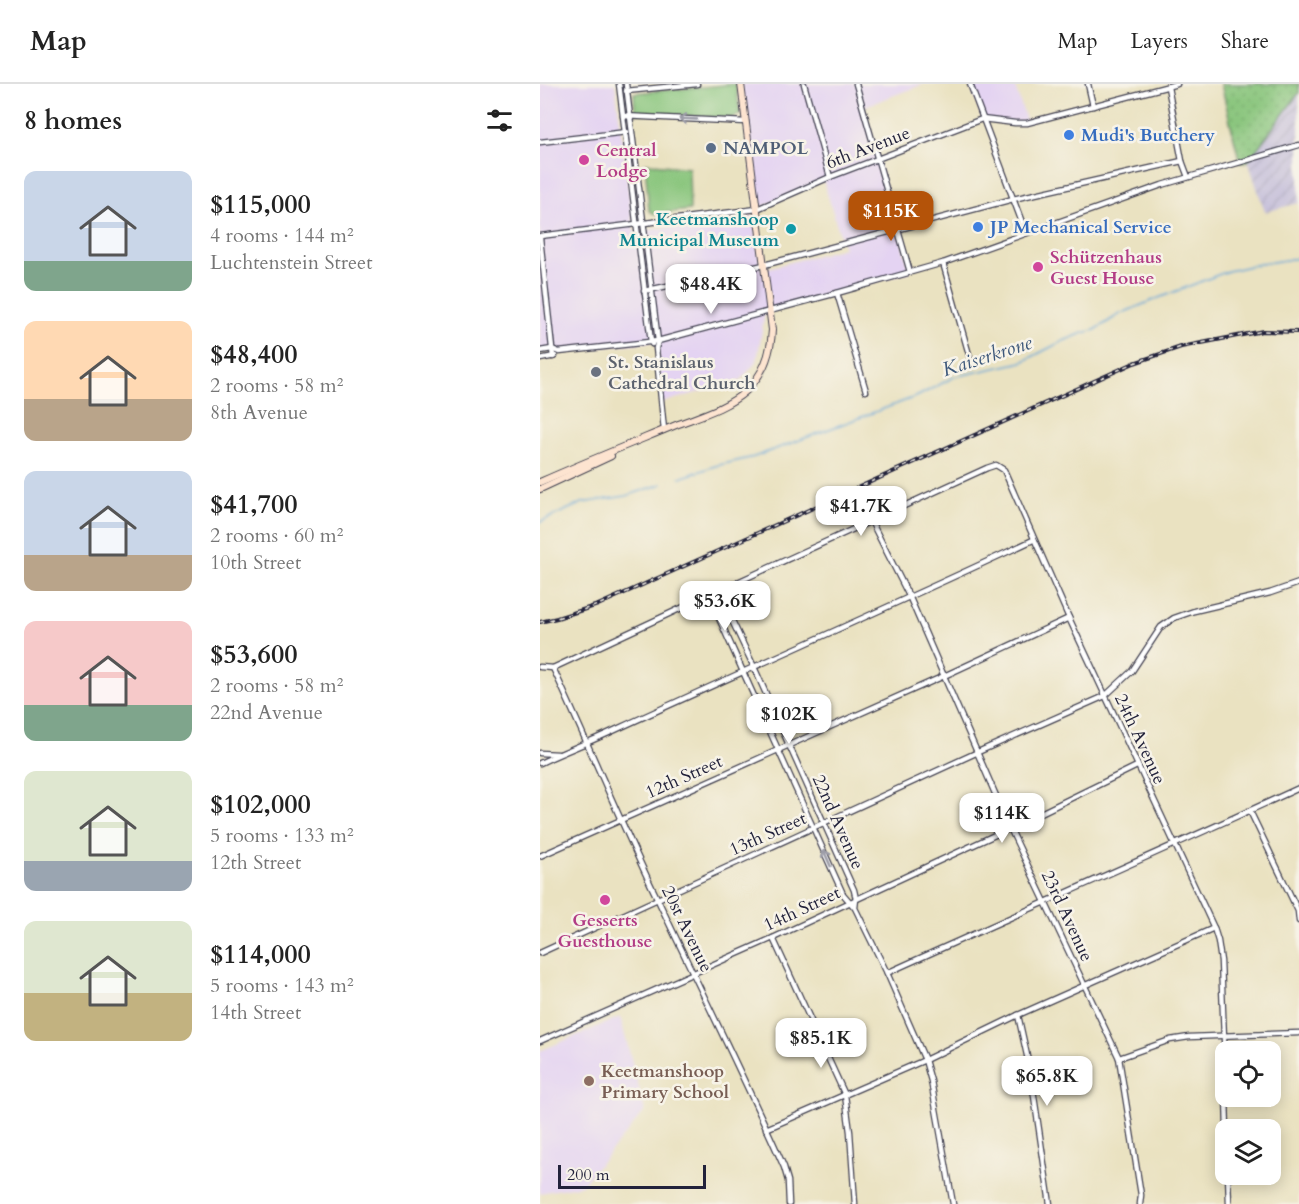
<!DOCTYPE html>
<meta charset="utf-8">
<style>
:root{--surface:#fff;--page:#f6f6f6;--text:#222;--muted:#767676;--line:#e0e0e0;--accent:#b45309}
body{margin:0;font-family:Cardo,serif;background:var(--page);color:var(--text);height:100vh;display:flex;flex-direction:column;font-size:22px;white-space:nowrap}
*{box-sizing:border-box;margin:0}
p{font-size:20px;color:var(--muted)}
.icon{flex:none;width:33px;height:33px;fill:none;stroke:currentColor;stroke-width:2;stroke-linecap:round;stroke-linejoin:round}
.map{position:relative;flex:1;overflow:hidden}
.details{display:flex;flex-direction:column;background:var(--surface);width:540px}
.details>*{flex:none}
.fabs{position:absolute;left:675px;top:957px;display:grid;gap:12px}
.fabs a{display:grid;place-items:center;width:66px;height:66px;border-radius:12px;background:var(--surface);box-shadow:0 3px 15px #0003;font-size:30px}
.scale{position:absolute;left:18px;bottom:15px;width:148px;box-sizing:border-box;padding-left:6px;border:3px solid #22223b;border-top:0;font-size:16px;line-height:21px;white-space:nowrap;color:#22223b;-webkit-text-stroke:4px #f7f3e8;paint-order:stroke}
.price{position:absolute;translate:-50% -51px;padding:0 14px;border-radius:12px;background:#fff;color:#222;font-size:20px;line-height:39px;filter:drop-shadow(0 2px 3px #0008)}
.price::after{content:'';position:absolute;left:50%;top:36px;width:18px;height:14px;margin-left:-9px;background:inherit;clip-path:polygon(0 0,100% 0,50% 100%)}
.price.active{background:var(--accent);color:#fff}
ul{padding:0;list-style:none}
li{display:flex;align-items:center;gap:18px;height:150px;padding:0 24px}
li span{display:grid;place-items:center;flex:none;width:168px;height:120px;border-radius:12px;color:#555}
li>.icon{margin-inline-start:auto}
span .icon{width:72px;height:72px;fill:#fffc;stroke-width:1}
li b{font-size:26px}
h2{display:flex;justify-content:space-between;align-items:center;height:72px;padding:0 24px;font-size:26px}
header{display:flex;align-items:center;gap:36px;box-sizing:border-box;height:84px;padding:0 30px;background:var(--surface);border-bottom:2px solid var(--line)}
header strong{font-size:28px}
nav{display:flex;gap:33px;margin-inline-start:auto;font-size:21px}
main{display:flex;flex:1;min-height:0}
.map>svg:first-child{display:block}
</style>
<header>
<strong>Map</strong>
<nav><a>Map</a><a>Layers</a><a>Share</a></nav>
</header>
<main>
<section class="details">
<h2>8 homes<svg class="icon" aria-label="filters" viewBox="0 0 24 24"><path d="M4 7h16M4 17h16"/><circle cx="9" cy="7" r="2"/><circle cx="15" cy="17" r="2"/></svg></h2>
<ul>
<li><span style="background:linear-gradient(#c9d6e8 75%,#7fa58c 0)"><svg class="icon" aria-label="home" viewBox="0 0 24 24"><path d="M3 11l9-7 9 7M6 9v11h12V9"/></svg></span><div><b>$115,000</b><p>4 rooms · 144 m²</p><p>Luchtenstein Street</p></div></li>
<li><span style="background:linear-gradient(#ffd9b3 65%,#b9a48a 0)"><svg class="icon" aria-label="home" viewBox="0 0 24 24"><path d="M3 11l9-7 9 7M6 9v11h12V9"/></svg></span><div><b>$48,400</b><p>2 rooms · 58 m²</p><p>8th Avenue</p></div></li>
<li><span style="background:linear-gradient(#c9d6e8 70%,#b9a48a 0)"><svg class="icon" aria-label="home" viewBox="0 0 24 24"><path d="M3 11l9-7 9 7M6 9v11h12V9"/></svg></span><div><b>$41,700</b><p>2 rooms · 60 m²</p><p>10th Street</p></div></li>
<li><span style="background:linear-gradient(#f6c9c9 70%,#7fa58c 0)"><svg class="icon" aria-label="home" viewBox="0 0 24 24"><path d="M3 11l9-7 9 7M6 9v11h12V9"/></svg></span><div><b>$53,600</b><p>2 rooms · 58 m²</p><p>22nd Avenue</p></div></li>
<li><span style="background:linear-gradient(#dfe7d0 75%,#9aa5b1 0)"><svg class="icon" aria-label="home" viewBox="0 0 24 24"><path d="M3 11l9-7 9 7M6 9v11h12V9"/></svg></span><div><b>$102,000</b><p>5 rooms · 133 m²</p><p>12th Street</p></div></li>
<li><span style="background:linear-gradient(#dfe7d0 60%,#c2b280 0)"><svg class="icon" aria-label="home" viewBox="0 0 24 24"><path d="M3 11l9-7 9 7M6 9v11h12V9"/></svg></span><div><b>$114,000</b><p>5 rooms · 143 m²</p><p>14th Street</p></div></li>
</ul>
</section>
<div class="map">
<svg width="759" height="1120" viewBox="0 0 759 1120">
<defs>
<pattern id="industrial-furrows" width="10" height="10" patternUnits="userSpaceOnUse" patternTransform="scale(1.5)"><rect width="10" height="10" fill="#c6c0da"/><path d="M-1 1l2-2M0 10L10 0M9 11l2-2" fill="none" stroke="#aaa5bc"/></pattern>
<pattern id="grass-dots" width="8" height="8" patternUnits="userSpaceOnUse" patternTransform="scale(1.5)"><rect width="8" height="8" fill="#88c57b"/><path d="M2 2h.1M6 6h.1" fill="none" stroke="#75a96b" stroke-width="1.8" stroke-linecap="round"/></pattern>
</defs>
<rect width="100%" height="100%" fill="#f7f3e8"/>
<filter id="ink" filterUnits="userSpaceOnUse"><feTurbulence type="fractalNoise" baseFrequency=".0167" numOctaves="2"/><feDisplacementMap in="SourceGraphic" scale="12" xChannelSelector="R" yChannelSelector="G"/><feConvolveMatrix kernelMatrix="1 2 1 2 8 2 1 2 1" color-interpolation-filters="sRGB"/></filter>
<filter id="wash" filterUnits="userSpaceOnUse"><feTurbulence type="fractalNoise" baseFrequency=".008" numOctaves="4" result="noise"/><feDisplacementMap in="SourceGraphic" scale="24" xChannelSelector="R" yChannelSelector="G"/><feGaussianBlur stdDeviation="1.35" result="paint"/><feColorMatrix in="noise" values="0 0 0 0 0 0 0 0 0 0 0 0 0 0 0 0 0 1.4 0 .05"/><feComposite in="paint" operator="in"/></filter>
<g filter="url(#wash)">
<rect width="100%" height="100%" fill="#eae2c1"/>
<g fill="#e4d3f2">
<polygon points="0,0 75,0 94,148 213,132 221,186 304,164 283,96 217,125 201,0 384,0 323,23 370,188 225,228 217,277 201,296 121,319 118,257 19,268 12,265 0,267"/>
<polygon points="430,0 474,0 487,39 442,35"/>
<polygon points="80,933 105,1027 42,1101 0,1109 0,967"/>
</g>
<polygon fill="url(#industrial-furrows)" points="759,9 759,119 725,128 708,77"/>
<polygon fill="url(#grass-dots)" stroke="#55745b" stroke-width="1.5" points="681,0 759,0 759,9 708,77 700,79"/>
<g fill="#88c57b" stroke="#55745b" stroke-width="1.5">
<polygon points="196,0 200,30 192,34 95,29 94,9"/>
<polygon points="105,79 149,84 150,126 114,130 109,126"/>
</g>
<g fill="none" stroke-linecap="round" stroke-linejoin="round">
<g stroke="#64a6d8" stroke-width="1.5">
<polyline points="140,394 175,382 214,373 378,312 414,293 482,278 521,258 543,249 555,246 580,230 616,215 688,187 719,180 759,174"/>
<polyline points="0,438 42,419 86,412 122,400"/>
</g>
</g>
</g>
<g filter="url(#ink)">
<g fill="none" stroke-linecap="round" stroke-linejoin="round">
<defs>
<g id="street">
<polyline points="79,0 111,258 112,260"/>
<polyline points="86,0 118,257 116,264 124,346"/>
<polyline points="264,0 290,93"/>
<polyline points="316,0 370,188"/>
<polyline points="430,0 486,149"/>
<polyline points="548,0 553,22"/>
<polyline points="628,3 642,77 648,93"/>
<polyline points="86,7 157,0"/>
<polyline points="83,32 206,38"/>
<polyline points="0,58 87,48"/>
<polyline points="0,152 217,125 290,93 442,35 475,39 487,39 637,0"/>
<polyline points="0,154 13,273"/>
<polyline points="403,179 430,274"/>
<polyline points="104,207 224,181 473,115 642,77"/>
<polyline points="297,209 326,307"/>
<polyline points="0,267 12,265 19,268 118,257 297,209 403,179 622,101 759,61"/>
<polyline points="0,275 15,272"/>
<polyline points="331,437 370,514 470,744 579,974 601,1111 600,1120"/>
<polyline points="0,583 13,584 178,507 447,384 456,381 464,386 529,534 674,844 678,857 681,877 686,1006"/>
<path d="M13 584C49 661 81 740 118 816 160 905 204 993 244 1083L248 1097 249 1120"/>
<polyline points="0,669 18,670"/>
<path d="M0 679C25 667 50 658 75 646 214 582 355 521 493 456"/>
<polyline points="710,727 758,827 759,837"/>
<polyline points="0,772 404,592 529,534"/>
<polyline points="315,824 316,815 314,806 214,583 178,507 169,501 169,512 303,810 315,824 347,889 385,976 391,997 413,1120"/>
<polyline points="233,854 305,1011 310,1048 315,1120"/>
<polyline points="0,869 438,668 565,612 592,587 621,543 634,534 654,527 730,509 759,499"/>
<path d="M347 889C484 827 622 767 759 704"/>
<polyline points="478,931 490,985 510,1120"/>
<polyline points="0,957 233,854 470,744 597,682"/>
<polyline points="579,974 630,956 649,953 759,949"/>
<polyline points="686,1012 687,1046"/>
<polyline points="226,1045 385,976 478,931 674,844"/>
<polyline points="688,1090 689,1120"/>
</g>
<g id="secondary">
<path d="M0 398C45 378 90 360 136 341 159 332 187 324 206 307 223 291 231 269 232 246L201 0"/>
<polyline points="0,405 71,372"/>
</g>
</defs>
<use href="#street" stroke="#403f4f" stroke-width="7"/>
<use href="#secondary" stroke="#403f4f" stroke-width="8"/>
<use href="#street" stroke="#fff" stroke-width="4.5"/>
<use href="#secondary" stroke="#fde4d0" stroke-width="6"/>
<defs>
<polyline id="rail" points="0,538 17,534 58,521 594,279 641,263 723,247 759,248"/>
</defs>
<use href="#rail" stroke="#22223b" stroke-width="4"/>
<use href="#rail" stroke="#f7f3e8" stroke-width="1.5" stroke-dasharray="4.5" stroke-linecap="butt"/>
</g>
<defs><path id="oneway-shaft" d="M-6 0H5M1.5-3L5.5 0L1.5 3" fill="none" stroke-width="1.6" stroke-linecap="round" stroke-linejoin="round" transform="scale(1.5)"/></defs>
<g stroke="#9c9ca7">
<use href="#oneway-shaft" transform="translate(148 35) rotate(-177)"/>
<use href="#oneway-shaft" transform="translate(287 774) rotate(-114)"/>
</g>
</g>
<g fill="#3f7fe0" stroke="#f7f3e8" stroke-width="2">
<circle cx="529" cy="51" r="6"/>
<circle cx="438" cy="143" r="6"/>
</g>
<circle fill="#5c6f8a" stroke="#f7f3e8" stroke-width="2" cx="171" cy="64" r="6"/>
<g fill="#d1479c" stroke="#f7f3e8" stroke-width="2">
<circle cx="44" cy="76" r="6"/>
<circle cx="498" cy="183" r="6"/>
<circle cx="65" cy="816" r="6"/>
</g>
<circle fill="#0f9aa8" stroke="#f7f3e8" stroke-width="2" cx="251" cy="145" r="6"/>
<circle fill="#6b7280" stroke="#f7f3e8" stroke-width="2" cx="56" cy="288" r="6"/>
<circle fill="#8d6e63" stroke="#f7f3e8" stroke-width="2" cx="49" cy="997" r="6"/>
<g text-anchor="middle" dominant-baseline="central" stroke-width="5" stroke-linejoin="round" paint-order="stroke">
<g font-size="18" font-weight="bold" fill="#366cbe" stroke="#f7f3e8" text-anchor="start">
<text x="541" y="51">Mudi's Butchery</text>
<text x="450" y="143">JP Mechanical Service</text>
</g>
<g font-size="18" font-weight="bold" fill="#4e5e75" stroke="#f7f3e8" text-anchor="start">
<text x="183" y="64">NAMPOL</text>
</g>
<g font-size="18" fill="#22223b" stroke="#f7f3e8">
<text transform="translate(328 64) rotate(-21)">6th Avenue</text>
<text transform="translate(600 655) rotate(65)">24th Avenue</text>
<text transform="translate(144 693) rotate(-24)">12th Street</text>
<text transform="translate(298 738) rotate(66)">22nd Avenue</text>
<text transform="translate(228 750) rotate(-24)">13th Street</text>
<text transform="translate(262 825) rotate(-25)">14th Street</text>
<text transform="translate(527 832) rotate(65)">23rd Avenue</text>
<text transform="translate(147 845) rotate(64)">20st Avenue</text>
</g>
<g font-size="18" font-weight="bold" fill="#b23c85" stroke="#f7f3e8" text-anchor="start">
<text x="56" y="66">Central<tspan x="56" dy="21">Lodge</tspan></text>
<text x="510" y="173">Schützenhaus<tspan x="510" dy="21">Guest House</tspan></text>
<text x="65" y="836" text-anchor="middle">Gesserts<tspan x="65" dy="21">Guesthouse</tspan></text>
</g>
<g font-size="18" font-weight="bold" fill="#0d838f" stroke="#f7f3e8" text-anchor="end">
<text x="239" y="135">Keetmanshoop<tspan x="239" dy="21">Municipal Museum</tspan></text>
</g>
<g font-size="18" font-weight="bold" fill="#5b616d" stroke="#f7f3e8" text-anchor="start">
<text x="68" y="278">St. Stanislaus<tspan x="68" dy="21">Cathedral Church</tspan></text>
</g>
<g font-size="18" font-weight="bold" fill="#785e54" stroke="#f7f3e8" text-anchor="start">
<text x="61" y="987">Keetmanshoop<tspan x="61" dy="21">Primary School</tspan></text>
</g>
<g font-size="20" font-style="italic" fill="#3c577a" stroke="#f7f3e8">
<text transform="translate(447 272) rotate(-18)">Kaiserkrone</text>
</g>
</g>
</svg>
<div class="fabs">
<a><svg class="icon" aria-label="locate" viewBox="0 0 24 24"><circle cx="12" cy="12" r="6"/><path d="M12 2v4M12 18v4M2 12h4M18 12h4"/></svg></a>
<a><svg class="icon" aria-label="layers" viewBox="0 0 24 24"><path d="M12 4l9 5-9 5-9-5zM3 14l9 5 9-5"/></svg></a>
</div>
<div class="scale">200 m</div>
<b class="price active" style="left:351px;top:158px">$115K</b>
<b class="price" style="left:171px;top:231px">$48.4K</b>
<b class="price" style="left:321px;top:453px">$41.7K</b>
<b class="price" style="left:185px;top:548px">$53.6K</b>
<b class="price" style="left:249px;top:661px">$102K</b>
<b class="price" style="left:462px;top:760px">$114K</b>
<b class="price" style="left:281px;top:985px">$85.1K</b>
<b class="price" style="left:507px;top:1023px">$65.8K</b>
</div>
</main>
